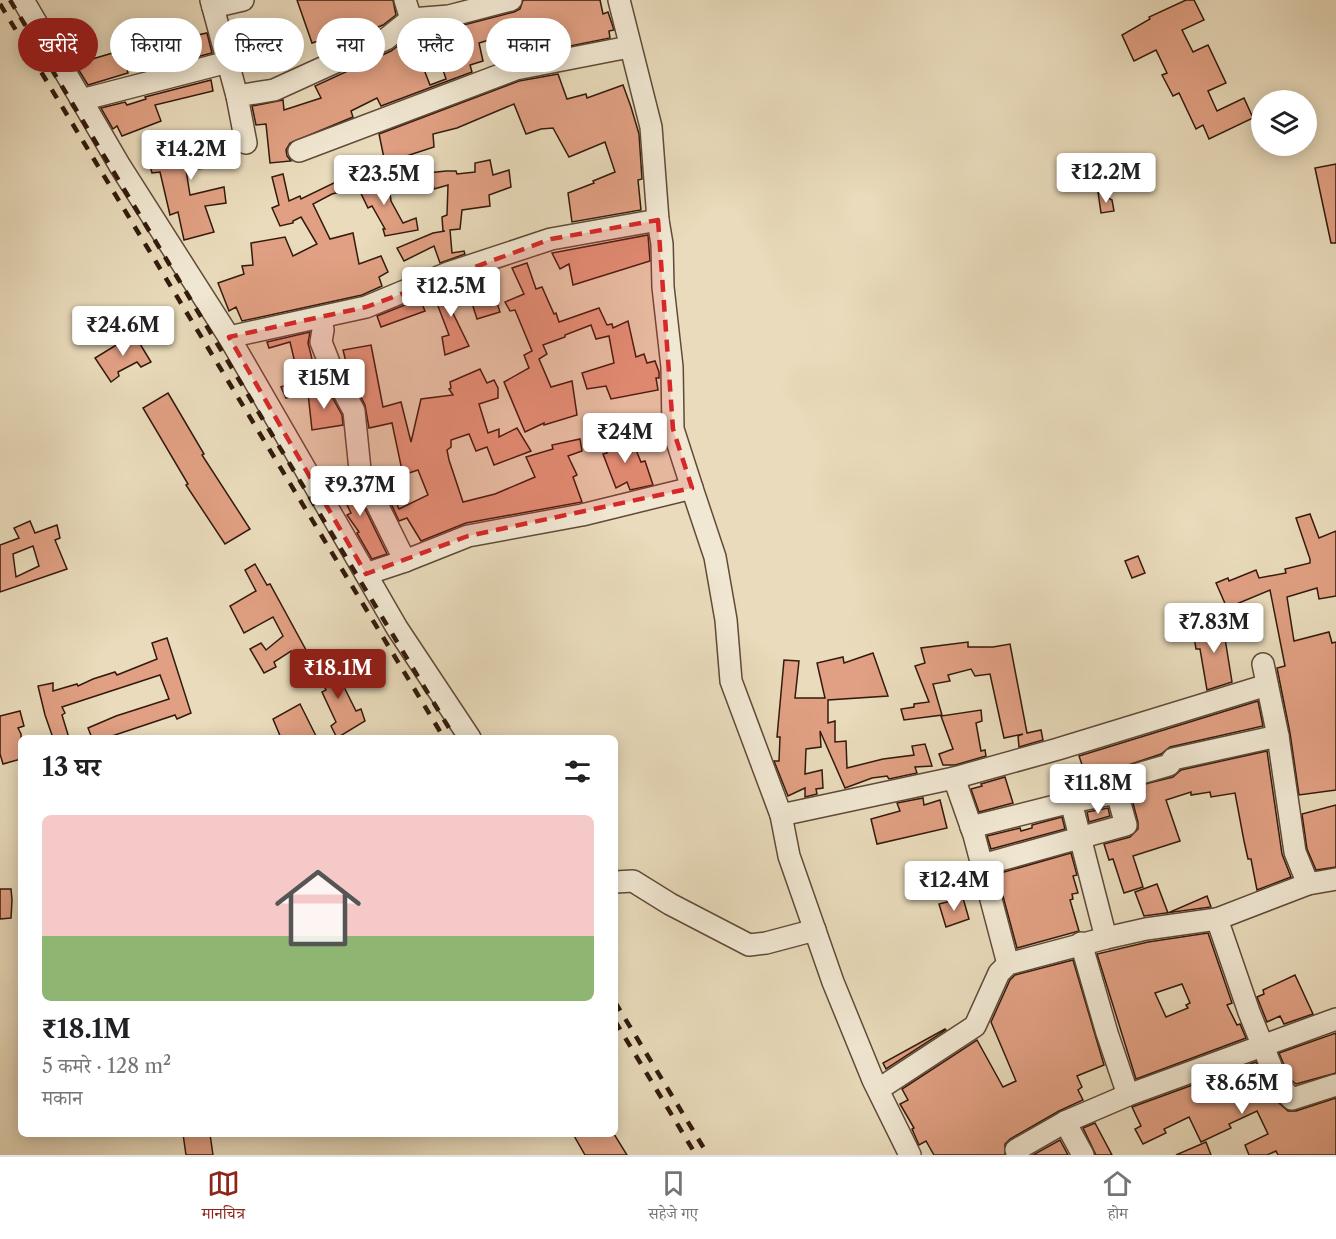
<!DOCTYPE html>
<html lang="hi">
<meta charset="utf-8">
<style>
:root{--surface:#fff;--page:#f6f6f6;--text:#202124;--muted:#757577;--line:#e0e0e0;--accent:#8f2418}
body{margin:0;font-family:"Libre Caslon Text","Noto Serif Devanagari",serif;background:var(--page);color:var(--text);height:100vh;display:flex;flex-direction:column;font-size:22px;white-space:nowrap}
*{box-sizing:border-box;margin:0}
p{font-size:20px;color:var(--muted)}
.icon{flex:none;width:33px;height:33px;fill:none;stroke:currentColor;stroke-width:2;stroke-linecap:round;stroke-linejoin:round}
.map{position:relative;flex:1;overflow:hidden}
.sheet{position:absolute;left:18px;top:735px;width:600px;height:402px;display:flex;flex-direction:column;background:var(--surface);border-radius:9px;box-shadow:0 3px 15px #0003}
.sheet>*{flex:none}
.hud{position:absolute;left:18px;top:18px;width:600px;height:54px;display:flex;gap:12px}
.fabs{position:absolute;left:1251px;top:90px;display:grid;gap:12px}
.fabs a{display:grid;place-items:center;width:66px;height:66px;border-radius:50%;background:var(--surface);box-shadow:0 3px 15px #0003;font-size:30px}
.price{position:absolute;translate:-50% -51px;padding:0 14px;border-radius:6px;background:#fff;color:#222;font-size:20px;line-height:39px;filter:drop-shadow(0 2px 3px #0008)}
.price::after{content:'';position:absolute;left:50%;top:36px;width:18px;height:14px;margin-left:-9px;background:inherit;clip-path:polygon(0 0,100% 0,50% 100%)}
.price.active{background:var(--accent);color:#fff}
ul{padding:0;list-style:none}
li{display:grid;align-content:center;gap:12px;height:318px;padding:0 24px}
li+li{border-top:2px solid var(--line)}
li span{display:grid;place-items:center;height:186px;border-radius:9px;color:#555}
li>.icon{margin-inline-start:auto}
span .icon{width:108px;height:108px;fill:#fffc;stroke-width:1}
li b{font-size:26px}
h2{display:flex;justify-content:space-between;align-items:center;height:72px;padding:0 24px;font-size:26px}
.chip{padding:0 21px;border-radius:27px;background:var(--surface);box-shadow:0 3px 15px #0003;font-size:21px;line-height:54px}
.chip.active{background:var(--accent);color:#fff}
.menu{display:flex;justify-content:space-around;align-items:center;height:84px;border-top:2px solid var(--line);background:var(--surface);font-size:16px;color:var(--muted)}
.menu a{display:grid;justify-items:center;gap:3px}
.menu .active{color:var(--accent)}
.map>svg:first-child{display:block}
</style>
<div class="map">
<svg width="1336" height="1155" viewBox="0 0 1336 1155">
<rect width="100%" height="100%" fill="#e9dbbb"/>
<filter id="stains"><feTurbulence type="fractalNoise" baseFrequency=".00333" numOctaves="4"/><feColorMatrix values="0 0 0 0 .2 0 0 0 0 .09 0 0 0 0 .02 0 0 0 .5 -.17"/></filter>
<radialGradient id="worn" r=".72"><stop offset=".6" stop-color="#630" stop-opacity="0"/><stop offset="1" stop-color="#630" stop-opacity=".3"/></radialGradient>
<g fill="#e1a083" stroke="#331a0c" stroke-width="1.5" fill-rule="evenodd">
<polygon points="297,0 393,0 396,15 383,25 346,40 343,33 312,43"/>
<polygon points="523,0 600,0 603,14 608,12 614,30 609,31 610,38 506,59 499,37 479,43 483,61 470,65 472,72 381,106 377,98 351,111 353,117 290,143 286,150 287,156 291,161 270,163 266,124 256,125 252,106 283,100 284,110 321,98 315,86 391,51 411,36 430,85 446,79 430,30 452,28 514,12 520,9"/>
<polygon points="1186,0 1194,0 1204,20 1182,30 1193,52 1208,45 1226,83 1208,91 1217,111 1244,98 1253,118 1209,139 1203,125 1196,129 1179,93 1173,96 1162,75 1167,73 1156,50 1134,61 1122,35 1150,19 1149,17"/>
<polygon points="196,31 197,35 207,33 212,53 154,68 153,59 147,60 146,57 125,63 128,73 88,85 70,56 78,53 82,62 143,44"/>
<polygon points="558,74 567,99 586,94 587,98 623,85 631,107 639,134 642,179 638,180 641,210 572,222 568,193 594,183 593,181 615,172 605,142 569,157 553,128 541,129 526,134 514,104 457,128 433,134 434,147 385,163 379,134 519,81"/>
<polygon points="211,80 213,91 155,105 161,121 122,136 117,126 113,129 101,108 125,102 127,105 146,99 145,97"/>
<polygon points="231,131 233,145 216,147 216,167 186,170 190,195 224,187 226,203 205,206 214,232 184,240 178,212 170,215 160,172 152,173 148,159 174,157 170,141"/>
<polygon points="490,160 493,175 509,170 511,187 489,195 490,206 462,210 460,229 450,230 452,253 464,251 465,254 440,263 434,246 404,261 397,248 433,233 445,231 443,231 442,217 447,215 448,185 434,189 433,183 420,185 418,174 446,171 456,171 457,174 475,172 475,163"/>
<polygon points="1336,164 1336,243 1331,243 1315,168"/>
<polygon points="283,174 289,201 300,196 301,199 344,178 347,190 332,194 313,204 330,239 353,233 359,264 381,256 388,272 379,277 382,286 362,295 242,321 236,307 229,311 218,283 244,274 242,266 253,265 251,243 285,237 293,256 317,244 301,217 293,221 293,223 280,226 272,208 279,205 272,177"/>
<polygon points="388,177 391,201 403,223 416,218 418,230 385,236 383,229 385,229 372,206 368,208 355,181"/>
<polygon points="1098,192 1112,200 1114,211 1101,213"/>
<polygon points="648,235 650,261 573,285 569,264 560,269 552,253"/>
<polygon points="527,263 536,289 542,287 554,314 556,313 559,322 599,308 607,325 612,324 613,328 628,321 636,357 644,354 647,363 655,361 659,372 659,378 656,378 658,390 611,399 606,386 587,389 582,373 614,363 609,336 596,339 591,325 565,335 565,337 543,345 547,354 539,359 551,387 572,381 577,415 544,425 544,423 525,432 504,382 529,368 524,355 532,351 515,310 510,311 505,302 524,294 512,268"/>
<polygon points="457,283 464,299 450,307 469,346 445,355 442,337 449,335 433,293 441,290 443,293 445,292 444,288"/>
<polygon points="494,294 500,312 477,319 471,300"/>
<polygon points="420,299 425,311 381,327 377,316"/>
<polygon points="310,332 308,343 313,363 296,367 290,342 269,348 267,342"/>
<polygon points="134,334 151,362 141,367 137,362 118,372 119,376 111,382 95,358"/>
<polygon points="371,345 383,407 401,402 411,442 421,399 453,395 449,389 451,388 450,382 480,369 487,383 494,380 498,388 498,398 479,404 488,433 499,429 499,437 517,428 531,451 494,465 487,447 476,451 469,434 451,440 451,447 447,450 449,460 463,502 495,494 535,477 526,457 553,449 552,445 580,439 582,451 568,456 577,475 573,477 582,502 466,523 421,541 407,518 399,521 388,497 393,494 399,509 428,495 418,470 403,475 392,423 369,428 365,405 352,380 355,379 346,362 343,350"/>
<polygon points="297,381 301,393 286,398 281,387"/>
<polygon points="327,388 342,415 343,425 312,430 308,393"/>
<polygon points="168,393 204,454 202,455 250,529 225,544 186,485 188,484 143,408"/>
<polygon points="623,432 625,455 636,450 641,462 645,461 653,485 630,490 627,482 616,488 603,454 607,453 602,437"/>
<polygon points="347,471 349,476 387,554 372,559 357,533 359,532 347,515 351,513 333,477"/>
<polygon points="1310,514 1319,538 1336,531 1336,596 1319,599 1317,588 1287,597 1294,641 1329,632 1332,643 1336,642 1336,790 1299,795 1290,733 1277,668 1285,666 1270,590 1227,608 1216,583 1228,578 1229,581 1256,570 1259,578 1286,573 1285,569 1310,563 1310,559 1296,518"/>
<path d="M30 521 35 533 57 525 60 538 55 540 67 569 0 592V545L19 538 14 528ZM33 546 39 566 16 577 13 554Z"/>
<polygon points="1138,556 1145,573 1132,578 1125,561"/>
<polygon points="255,564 267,585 270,584 306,650 294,658 291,651 274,662 276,667 264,673 250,649 261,643 266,650 283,636 273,617 244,633 230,606 256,591 245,570"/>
<polygon points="1222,620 1232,682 1207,690 1200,649 1196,649 1194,637 1199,636 1197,624"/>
<polygon points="167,638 191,713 177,719 175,715 106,738 92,738 88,728 116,716 169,699 160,675 62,707 65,713 62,715 69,738 53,738 45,715 38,686 53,683 53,691 77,684 78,686 93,679 115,672 117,675 157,659 152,643"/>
<polygon points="968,642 968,647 993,647 1010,644 1027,733 1041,730 1043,740 1019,747 1018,736 1023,734 1004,738 990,674 975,676 971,669 948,675 950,681 933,684 942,715 904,720 901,709 914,707 914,704 929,702 915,666 925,663 921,648"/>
<polygon points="873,653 888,696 828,700 828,723 835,721 835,742 846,741 847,768 883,759 914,755 912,746 925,744 932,766 915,767 917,773 889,779 887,776 872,778 845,788 820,731 821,747 806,749 805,774 822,770 823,788 816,789 817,794 805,797 805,788 788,796 774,761 779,761 780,737 777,737 784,660 799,661 795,698 825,698 817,663 843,657 844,663"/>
<polygon points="327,657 338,683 341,681 356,711 361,709 365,721 337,738 331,726 336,722 322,692 326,690 313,665"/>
<polygon points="1258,701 1263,726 1170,747 1161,754 1122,767 1119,774 1119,781 1089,785 1079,756"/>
<polygon points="300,704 317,738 281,738 273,719"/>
<polygon points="981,710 982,721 976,723 981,751 985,750 986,756 955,765 943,765 939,754 953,749 941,716"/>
<polygon points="20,711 24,726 18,728 21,734 21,759 3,764 0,754 0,716"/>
<polygon points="1267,751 1282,854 1291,877 1257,890 1251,859 1248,859 1244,841 1235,793 1211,797 1210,792 1191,795 1191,792 1166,800 1180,841 1133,856 1143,887 1124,893 1113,859 1109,860 1104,844 1130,837 1138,829 1138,822 1129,788 1173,777 1181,770"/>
<polygon points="1005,777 1013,803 979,812 971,789 982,786 981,784"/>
<polygon points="923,798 924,805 940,800 947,828 877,844 871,819 900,811 897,803"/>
<polygon points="1336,805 1336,867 1316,870 1307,849 1302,814"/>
<polygon points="1108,808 1110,816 1089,822 1087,812"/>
<polygon points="1062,817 1065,829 991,849 987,836 1020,828 1021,831 1032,828 1032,825"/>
<polygon points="1071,853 1077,875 1073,876 1078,893 1072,894 1073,899 1070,900 1079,931 1017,948 997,874"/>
<polygon points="1157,884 1168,913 1207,896 1211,907 1144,916 1135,892"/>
<polygon points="0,889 11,889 12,900 11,918 0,919"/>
<polygon points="963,898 969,919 946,927 939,904"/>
<path d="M1208 933 1232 1003 1227 1005 1237 1025 1240 1024 1246 1038 1136 1079 1097 954 1148 942ZM1182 984 1190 1003 1186 1005 1188 1008 1166 1017 1155 993Z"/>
<polygon points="1073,960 1104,1065 1077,1076 1082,1087 1078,1090 1083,1100 1059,1111 1010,1139 1005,1144 1005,1155 934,1155 926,1141 919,1145 912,1129 914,1128 900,1104 908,1100 902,1089 977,1040 1003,1087 1016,1081 991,1022 1010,980 1015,975"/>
<polygon points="1295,975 1313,1014 1284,1024 1280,1016 1267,1022 1257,997 1264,994 1263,990"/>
<polygon points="945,1029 946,1030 886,1069 883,1063"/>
<polygon points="1336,1033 1336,1073 1296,1084 1290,1079 1279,1053"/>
<polygon points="1256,1062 1270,1095 1288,1111 1296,1111 1336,1098 1336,1155 1278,1155 1276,1151 1267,1155 1249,1155 1245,1145 1268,1134 1257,1111 1229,1124 1231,1128 1201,1142 1189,1117 1164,1129 1166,1133 1143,1144 1135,1129 1141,1126 1132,1107"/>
<polygon points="1095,1123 1112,1155 1096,1155 1083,1128"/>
<polygon points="183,1134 210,1134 213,1155 186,1155"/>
<polygon points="573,1134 614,1134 627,1155 585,1155"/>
<polygon points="1060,1140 1068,1155 1033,1155"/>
<polygon points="1206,1142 1211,1155 1176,1155"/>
</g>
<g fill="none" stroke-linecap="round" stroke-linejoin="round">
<defs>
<g id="minor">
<polyline points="23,0 120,166 229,337 397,628 470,738"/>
<polyline points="211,0 237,96"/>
<polyline points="405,0 411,19"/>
<polyline points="213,7 243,0"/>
<polyline points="81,100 228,62"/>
<polyline points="246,143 237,96 274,90 386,39 411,19 449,16 511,0"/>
<polyline points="299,151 516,69 629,47"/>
<polyline points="321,318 323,330 321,342 332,370 354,411 360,470 405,561"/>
<polyline points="229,337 366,307 448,273 551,239 658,220"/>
<polyline points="692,488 715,557 726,620 731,681 781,815 789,856 833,982 873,1080 910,1155"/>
<polyline points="366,574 405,561 468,536 582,515 692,488 673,429 672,367 663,287 662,244 658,220 651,127 619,0"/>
<polyline points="1263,664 1278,736 1295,852 1308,884"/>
<polyline points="1131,776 1169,765 1173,759 1278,736"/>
<polyline points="954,778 974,835 1008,964"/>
<polyline points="1071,802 1106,938"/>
<polyline points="781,815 954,778 1058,749 1267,685"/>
<polyline points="971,827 1071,802 1117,793 1126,825 982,865"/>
<polyline points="1336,879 1308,884 1217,919 1249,1012 1279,1086 1292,1099 1336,1085"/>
<polyline points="615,882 633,881 670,904 749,945 766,943 815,930"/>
<polyline points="1081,943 1107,1033 1128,1095"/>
<polyline points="879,1089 975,1026 999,973 1008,964 1106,938 1146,929 1217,919"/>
<polyline points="1065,1122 1083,1155"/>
<polyline points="1016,1150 1065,1122 1128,1095 1336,1019"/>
</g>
</defs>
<use href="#minor" stroke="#604a38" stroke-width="24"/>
<use href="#minor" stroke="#f1e8d3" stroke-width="21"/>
<g stroke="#331a0c" stroke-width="4.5" stroke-dasharray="10 10" stroke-linecap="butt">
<polyline points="10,0 455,738"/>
<polyline points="0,4 444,738"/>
<polyline points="615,1002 708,1155"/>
<polyline points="615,1021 696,1155"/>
</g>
</g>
<path fill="#d62828" fill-opacity="0.2" stroke="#d62828" stroke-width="4.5" stroke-dasharray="12 8" stroke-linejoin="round" d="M658 220 673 429 692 488 468 536 366 574 229 337 366 307 551 239Z"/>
<rect width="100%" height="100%" filter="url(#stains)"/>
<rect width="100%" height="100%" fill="url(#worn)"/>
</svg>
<div class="fabs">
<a><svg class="icon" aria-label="layers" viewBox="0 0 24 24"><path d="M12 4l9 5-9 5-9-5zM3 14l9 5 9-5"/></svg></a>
</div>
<b class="price" style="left:191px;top:181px">₹14.2M</b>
<b class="price" style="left:1106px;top:204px">₹12.2M</b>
<b class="price" style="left:384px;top:206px">₹23.5M</b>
<b class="price" style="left:451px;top:318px">₹12.5M</b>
<b class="price" style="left:123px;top:357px">₹24.6M</b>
<b class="price" style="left:324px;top:410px">₹15M</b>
<b class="price" style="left:625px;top:464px">₹24M</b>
<b class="price" style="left:360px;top:517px">₹9.37M</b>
<b class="price" style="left:1214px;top:654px">₹7.83M</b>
<b class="price active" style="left:338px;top:700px">₹18.1M</b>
<b class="price" style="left:1098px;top:815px">₹11.8M</b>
<b class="price" style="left:954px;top:912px">₹12.4M</b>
<b class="price" style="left:1242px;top:1115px">₹8.65M</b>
<div class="hud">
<a class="chip active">खरीदें</a>
<a class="chip">किराया</a>
<a class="chip">फ़िल्टर</a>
<a class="chip">नया</a>
<a class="chip">फ़्लैट</a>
<a class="chip">मकान</a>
</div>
<section class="sheet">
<h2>13 घर<svg class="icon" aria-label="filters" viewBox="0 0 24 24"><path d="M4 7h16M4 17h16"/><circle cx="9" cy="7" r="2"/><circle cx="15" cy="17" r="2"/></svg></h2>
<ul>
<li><span style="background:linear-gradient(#f6c9c9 65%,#8fb573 0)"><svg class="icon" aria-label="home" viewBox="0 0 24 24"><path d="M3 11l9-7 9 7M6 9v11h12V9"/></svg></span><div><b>₹18.1M</b><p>5 कमरे · 128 m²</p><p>मकान</p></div></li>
</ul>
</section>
</div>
<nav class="menu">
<a class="active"><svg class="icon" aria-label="map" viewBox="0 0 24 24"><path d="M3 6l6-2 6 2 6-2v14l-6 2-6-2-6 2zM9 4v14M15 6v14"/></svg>मानचित्र</a>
<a><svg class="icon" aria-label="saved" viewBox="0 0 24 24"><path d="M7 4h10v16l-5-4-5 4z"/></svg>सहेजे गए</a>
<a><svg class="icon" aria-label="home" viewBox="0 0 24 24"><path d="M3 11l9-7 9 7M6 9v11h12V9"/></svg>होम</a>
</nav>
